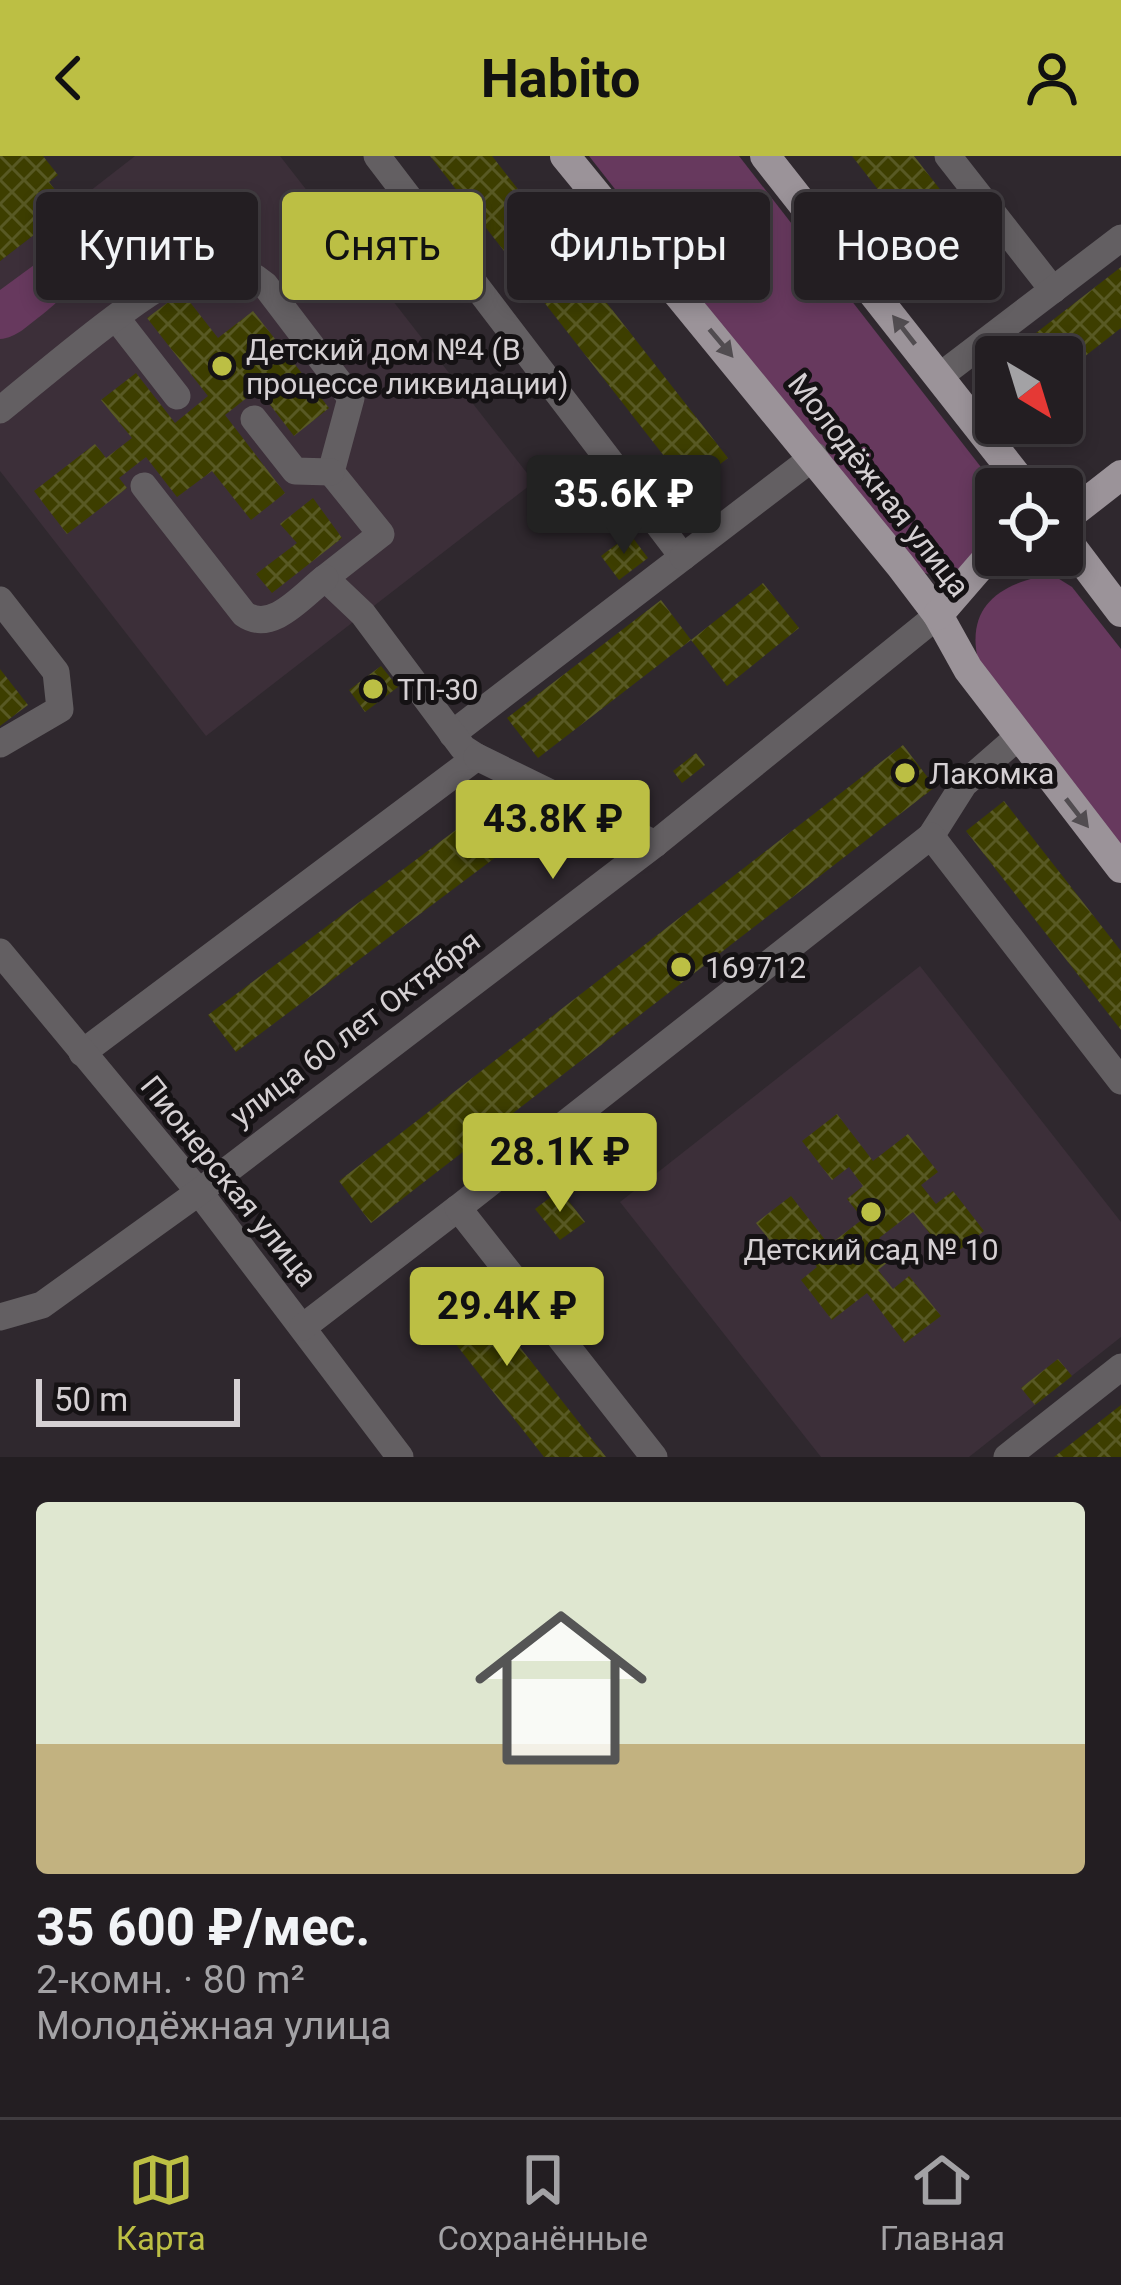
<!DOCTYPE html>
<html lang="ru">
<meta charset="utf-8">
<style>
:root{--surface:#231e22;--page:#2b272a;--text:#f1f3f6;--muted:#a3a2a5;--line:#403c40;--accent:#bcbf44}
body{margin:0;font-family:Roboto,sans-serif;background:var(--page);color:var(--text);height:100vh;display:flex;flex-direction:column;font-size:45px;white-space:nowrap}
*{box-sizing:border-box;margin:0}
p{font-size:39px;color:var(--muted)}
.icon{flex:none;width:66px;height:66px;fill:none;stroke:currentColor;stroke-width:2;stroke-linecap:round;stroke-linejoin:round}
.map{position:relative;height:1301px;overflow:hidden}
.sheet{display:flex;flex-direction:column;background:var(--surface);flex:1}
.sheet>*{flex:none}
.guide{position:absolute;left:36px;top:36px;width:1050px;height:108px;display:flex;gap:24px}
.needle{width:78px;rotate:142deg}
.buttons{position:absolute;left:975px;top:180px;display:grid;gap:24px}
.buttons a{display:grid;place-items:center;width:108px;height:108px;border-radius:12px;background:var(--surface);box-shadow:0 6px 18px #0003,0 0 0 3px var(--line);font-size:60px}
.scale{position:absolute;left:36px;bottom:30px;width:204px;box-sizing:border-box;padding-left:12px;border:6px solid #d5d0d3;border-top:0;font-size:33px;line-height:42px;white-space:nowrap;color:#d5d0d3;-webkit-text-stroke:9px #151214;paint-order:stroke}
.price{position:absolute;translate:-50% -102px;padding:0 27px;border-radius:12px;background:var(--accent);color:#111;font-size:39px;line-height:78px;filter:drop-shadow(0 3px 6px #0008)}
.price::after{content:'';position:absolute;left:50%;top:72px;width:36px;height:27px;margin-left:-18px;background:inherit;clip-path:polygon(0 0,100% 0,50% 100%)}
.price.active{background:#222;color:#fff}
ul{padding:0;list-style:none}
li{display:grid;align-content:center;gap:24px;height:636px;padding:0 36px}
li+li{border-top:3px solid var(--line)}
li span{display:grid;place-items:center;height:372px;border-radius:12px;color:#555}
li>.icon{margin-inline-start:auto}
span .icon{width:216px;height:216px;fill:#fffc;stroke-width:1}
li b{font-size:51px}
.tag{padding:0 42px;border-radius:12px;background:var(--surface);box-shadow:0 6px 18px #0003,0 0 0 3px var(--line);font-size:42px;line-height:108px}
.tag.active{background:var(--accent);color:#111}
header{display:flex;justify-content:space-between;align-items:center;height:156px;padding:0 36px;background:var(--accent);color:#111;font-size:54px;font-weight:700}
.tab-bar{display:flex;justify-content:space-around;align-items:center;height:168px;border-top:3px solid var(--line);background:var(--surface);font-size:33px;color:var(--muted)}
.tab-bar a{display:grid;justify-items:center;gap:6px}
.tab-bar .active{color:var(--accent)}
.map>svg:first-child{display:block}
</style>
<header><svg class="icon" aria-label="back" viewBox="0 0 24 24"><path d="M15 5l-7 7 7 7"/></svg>Habito<svg class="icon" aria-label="person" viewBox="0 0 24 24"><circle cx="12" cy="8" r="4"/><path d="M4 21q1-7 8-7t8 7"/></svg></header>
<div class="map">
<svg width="1121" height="1301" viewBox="0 0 1121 1301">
<defs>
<pattern id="building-cross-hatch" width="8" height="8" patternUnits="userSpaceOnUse" patternTransform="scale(3)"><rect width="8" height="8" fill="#3d3e00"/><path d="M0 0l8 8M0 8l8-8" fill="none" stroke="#585924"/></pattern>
</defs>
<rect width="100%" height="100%" fill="#2f282e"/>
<g fill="#3c2f39">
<polygon points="135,0 280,0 534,326 206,580 0,315 0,105"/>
<polygon points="920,810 1121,1066 1121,1181 969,1301 821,1301 620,1046"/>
</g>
<g fill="#67395e">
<path d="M589 0H739L998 333 996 384C978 412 939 432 910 409Z"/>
<path d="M45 101C89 117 67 139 43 158 29 168 17 182 0 183V134Z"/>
<path d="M1038 421H1056L1072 431 1121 493V690L978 504C967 456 993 432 1038 421Z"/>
</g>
<g fill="url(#building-cross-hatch)">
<polygon points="0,0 43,0 58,19 49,26 69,52 0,105"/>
<polygon points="430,0 492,0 728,302 689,332"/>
<polygon points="852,0 914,0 1005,117 966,147"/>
<polygon points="1121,111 1121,172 1075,208 1062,219 1062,201 1005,201"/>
<polygon points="182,136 218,182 253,155 329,252 294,280 258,233 225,259 285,337 251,364 212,315 177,341 146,301 119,322 127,332 67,378 34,335 95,288 106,302 132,282 101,244 136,217 175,267 208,240 147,162"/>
<polygon points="313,342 342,382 272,437 256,418 297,387 280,368"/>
<polygon points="630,378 648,402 619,424 601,400"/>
<polygon points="763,427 799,472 727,530 691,484 538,602 507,562 661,444 691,484"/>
<polygon points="381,510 398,531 365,556 349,534"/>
<polygon points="0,513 28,549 0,570"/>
<polygon points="903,589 935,631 371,1067 339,1025"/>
<polygon points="696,597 705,609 682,627 673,615"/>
<polygon points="500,641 528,677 236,896 208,859"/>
<polygon points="1004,645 1121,795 1121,874 966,675"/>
<polygon points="837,958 873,1005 908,978 938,1016 921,1029 936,1048 953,1035 984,1075 949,1102 913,1056 879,1082 894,1101 878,1114 893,1133 909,1120 941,1160 905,1187 867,1137 832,1164 801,1124 817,1111 802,1092 786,1105 756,1067 791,1040 829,1089 863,1063 847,1043 863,1030 849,1011 832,1024 802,985"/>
<polygon points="560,1034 585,1066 560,1084 535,1053"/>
<polygon points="457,1111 606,1301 544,1301 419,1141"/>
<polygon points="1058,1203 1072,1220 1035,1249 1021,1232"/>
<polygon points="1121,1249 1121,1301 1054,1301"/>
</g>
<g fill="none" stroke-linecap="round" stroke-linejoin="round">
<g stroke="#635f62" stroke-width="27">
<polyline points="377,0 683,401 452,578"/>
<polyline points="948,0 1053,134"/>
<polyline points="117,163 177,240"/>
<polyline points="940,220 1121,82"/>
<path d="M0 254C43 220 158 118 205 110 228 106 248 115 265 129L351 242 331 316 381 378 325 422 363 458 463 592 477 601 82 897"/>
<polyline points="254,263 295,315 331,316"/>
<path d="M144 330 244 458C272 478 303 439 325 422"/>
<polyline points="683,401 815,300"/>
<polyline points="0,444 56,516 60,553 0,588"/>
<polyline points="477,601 655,688"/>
<polyline points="931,680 964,628 1018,581"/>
<polyline points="0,796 199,1036 400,1301"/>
<polyline points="0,1161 42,1149 199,1036 655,688 938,459"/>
<polyline points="303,1171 458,1052"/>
<polyline points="654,1301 458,1052 931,680 1121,925"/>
<polyline points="1007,1301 1121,1211"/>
</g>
<g stroke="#9b9399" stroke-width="30">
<polyline points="565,0 900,409 938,459 968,513 1121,712"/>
<polyline points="765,0 1027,333"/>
<polyline points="1062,365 1121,319"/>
<polyline points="1062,378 1121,456"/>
<polyline points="938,459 983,407 999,399"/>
</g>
</g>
<defs><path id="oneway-solid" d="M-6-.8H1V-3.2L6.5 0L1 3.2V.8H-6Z" transform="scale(3)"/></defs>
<g fill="#514c50">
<use href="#oneway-solid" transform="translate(904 174) rotate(-128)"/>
<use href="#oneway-solid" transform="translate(721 187) rotate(50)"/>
<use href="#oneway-solid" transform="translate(1077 657) rotate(52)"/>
</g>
<g fill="#bcbf44" stroke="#151214" stroke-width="4.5">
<circle cx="222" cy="210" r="12"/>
<circle cx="373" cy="533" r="12"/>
<circle cx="905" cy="617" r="12"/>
<circle cx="681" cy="811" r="12"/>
<circle cx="871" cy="1056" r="12"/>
</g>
<g text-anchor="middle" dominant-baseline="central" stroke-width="10" stroke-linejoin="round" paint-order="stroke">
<g font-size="30" fill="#d5d0d3" stroke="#151214" text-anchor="start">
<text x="246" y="193">Детский дом №4 (В<tspan x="246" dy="34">процессе ликвидации)</tspan></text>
<text x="397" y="533">ТП-30</text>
<text x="929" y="617">Лакомка</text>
<text x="705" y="811">169712</text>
<text x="871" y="1093" text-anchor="middle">Детский сад № 10</text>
</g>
<g font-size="30" fill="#d5d0d3" stroke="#151214">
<text transform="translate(879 329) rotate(52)">Молодёжная улица</text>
<text transform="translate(355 872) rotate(-37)">улица 60 лет Октября</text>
<text transform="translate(229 1025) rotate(51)">Пионерская улица</text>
</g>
</g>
</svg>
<div class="buttons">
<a><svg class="needle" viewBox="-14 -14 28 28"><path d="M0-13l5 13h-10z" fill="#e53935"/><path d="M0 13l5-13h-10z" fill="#a3a2a5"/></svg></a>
<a><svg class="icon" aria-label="locate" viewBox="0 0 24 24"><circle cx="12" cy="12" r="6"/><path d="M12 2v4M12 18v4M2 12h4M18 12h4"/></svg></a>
</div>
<div class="scale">50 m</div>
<b class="price active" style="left:624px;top:401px">35.6K ₽</b>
<b class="price" style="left:553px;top:726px">43.8K ₽</b>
<b class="price" style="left:560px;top:1059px">28.1K ₽</b>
<b class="price" style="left:507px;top:1213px">29.4K ₽</b>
<div class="guide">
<a class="tag">Купить</a>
<a class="tag active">Снять</a>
<a class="tag">Фильтры</a>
<a class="tag">Новое</a>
</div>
</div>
<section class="sheet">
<ul>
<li><span style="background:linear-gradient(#dfe7d0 65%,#c2b280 0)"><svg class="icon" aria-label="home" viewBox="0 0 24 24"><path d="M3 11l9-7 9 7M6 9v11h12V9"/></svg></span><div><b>35 600 ₽/мес.</b><p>2-комн. · 80 m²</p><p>Молодёжная улица</p></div></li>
</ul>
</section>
<nav class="tab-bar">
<a class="active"><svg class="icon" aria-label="map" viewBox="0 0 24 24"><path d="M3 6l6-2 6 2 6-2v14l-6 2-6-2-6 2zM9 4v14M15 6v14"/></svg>Карта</a>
<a><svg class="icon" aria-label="saved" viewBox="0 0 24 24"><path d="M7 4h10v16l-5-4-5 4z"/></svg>Сохранённые</a>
<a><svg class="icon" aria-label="home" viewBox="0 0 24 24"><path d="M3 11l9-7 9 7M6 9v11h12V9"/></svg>Главная</a>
</nav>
